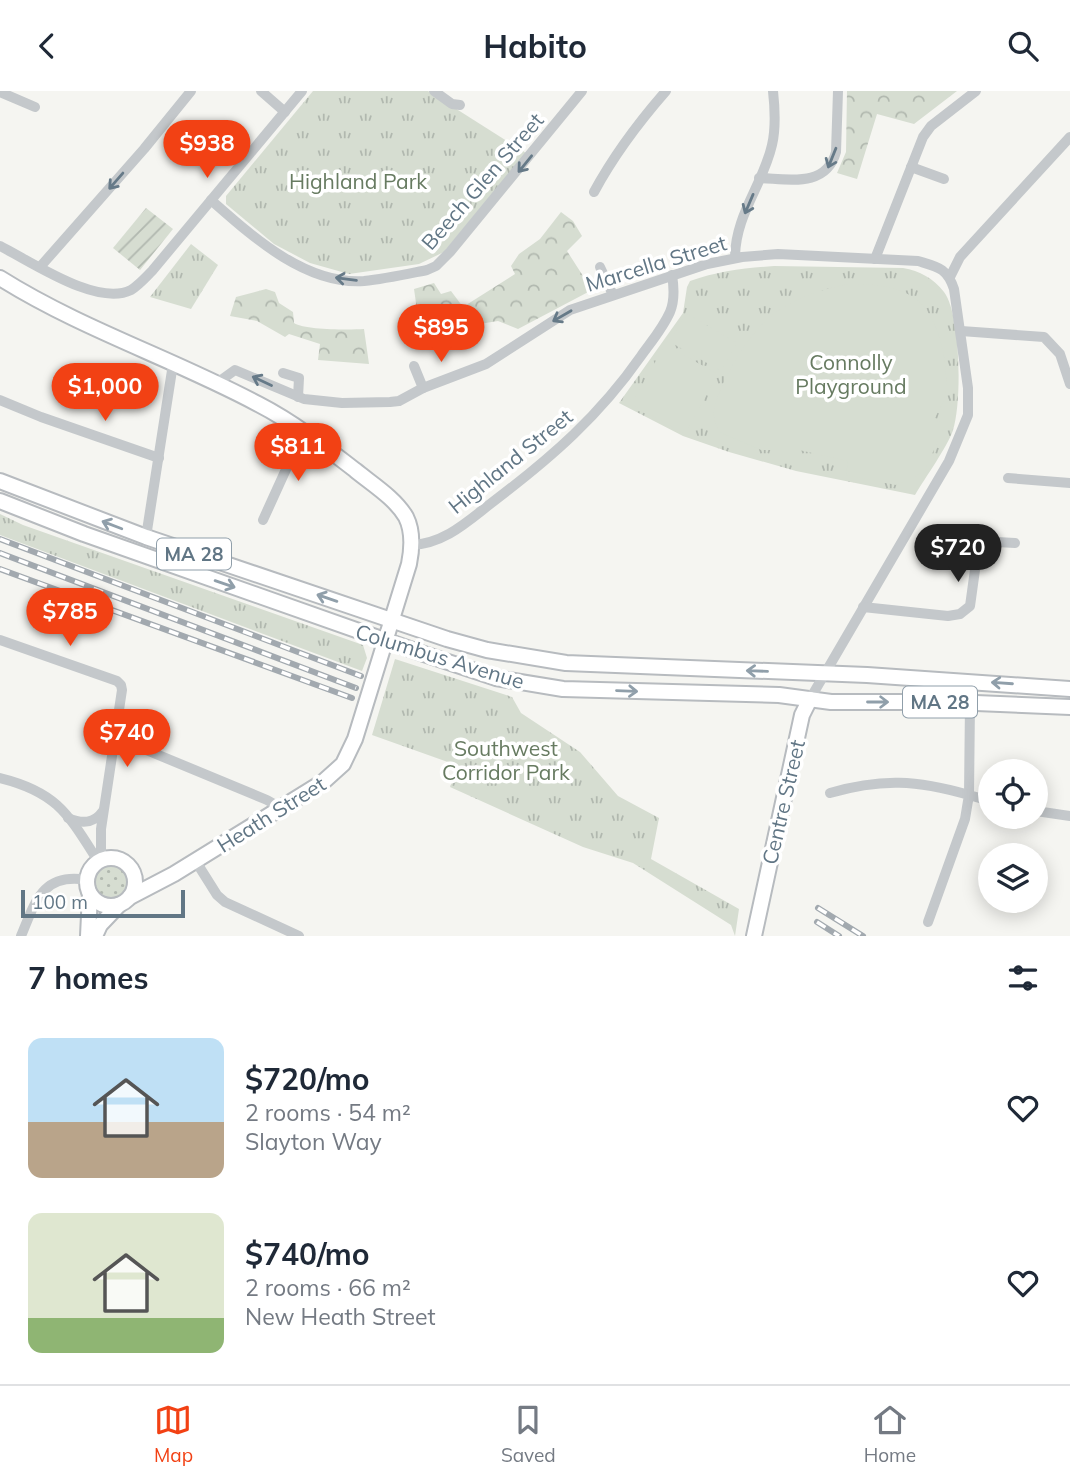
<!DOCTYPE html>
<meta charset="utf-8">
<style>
:root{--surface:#fff;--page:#f6f6f7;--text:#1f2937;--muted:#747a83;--line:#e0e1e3;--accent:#f24114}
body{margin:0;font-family:Mulish,sans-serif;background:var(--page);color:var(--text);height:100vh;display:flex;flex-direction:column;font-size:26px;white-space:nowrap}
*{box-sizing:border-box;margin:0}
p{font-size:23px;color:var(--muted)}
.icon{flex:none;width:38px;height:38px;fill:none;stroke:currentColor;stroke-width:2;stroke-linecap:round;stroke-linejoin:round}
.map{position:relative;height:845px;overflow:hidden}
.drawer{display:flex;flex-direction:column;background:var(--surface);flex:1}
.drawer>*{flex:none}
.controls{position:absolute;left:978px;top:668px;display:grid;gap:14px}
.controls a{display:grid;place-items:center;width:70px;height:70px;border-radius:50%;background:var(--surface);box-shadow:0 4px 18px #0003;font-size:35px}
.scale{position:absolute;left:21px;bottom:18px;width:164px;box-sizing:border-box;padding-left:7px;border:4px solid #617685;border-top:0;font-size:19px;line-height:24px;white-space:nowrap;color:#617685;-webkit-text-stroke:5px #fff;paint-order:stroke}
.price{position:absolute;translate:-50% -60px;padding:0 16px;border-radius:24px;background:var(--accent);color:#fff;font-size:23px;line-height:46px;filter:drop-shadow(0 2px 4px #0008)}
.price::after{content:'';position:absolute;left:50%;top:42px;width:21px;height:16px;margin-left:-10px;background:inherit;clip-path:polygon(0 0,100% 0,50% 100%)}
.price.current{background:#222;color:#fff}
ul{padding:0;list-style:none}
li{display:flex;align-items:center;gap:21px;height:175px;padding:0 28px}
li span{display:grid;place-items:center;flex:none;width:196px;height:140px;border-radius:14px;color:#555}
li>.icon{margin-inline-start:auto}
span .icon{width:84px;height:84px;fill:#fffc;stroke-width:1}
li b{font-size:30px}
h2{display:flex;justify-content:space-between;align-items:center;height:84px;padding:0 28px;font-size:30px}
header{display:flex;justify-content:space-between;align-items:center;height:91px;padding:0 28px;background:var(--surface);font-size:32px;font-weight:700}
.dock{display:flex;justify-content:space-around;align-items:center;height:98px;border-top:2px solid var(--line);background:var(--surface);font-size:19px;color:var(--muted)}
.dock a{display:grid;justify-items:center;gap:4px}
.dock .current{color:var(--accent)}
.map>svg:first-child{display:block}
</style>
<header><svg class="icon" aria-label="back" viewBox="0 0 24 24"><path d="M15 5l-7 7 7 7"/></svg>Habito<svg class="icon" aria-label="search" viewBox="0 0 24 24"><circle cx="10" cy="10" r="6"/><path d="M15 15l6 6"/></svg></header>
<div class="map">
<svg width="1070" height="845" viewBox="0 0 1070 845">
<defs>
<pattern id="grass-dots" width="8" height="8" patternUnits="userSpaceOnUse" patternTransform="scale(1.75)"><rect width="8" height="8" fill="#d6ddd1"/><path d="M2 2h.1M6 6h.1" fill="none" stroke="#b1b8af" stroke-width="1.8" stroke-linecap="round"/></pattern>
<pattern id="forest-crowns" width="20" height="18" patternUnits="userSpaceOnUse" patternTransform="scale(1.75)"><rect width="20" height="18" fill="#d6ddd1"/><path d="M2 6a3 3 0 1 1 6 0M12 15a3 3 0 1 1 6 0" fill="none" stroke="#b1b8af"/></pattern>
<pattern id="park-tufts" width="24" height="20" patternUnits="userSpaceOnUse" patternTransform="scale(1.75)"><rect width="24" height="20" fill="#d6ddd1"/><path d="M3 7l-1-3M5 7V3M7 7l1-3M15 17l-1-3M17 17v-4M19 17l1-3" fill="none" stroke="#b1b8af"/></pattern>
<pattern id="garden-furrows" width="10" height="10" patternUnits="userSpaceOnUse" patternTransform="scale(1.75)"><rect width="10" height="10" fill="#d6ddd1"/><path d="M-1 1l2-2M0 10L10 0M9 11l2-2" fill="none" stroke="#b1b8af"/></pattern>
</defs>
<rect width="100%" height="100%" fill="#f5f5f1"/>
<circle fill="url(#grass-dots)" cx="111" cy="793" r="20"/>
<g fill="url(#forest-crowns)">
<polygon points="847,0 957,0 914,33 877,23 857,88 837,82 846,61"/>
<polygon points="561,121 573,130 582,145 567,160 592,199 518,238 498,230 473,234 433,250 418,226 414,198 434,192 441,203 451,200 463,216 515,183 511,175 519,163 540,148"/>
<path d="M266 198 275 201 279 212 293 221 294 232C305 239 348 239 364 238L369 273 318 269 320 253 289 243 285 246 257 230 230 225 236 206Z"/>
</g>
<g fill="url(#park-tufts)">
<polygon points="313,0 428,0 526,62 444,161 419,173 349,183 310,172 274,153 226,113 226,105"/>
<polygon points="191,153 218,174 191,218 150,206"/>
<path d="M774 175 903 177C920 180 933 187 944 201 961 223 962 312 953 339 948 355 925 387 915 404L796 380 729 361 683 345 619 312 683 222 687 196 690 190C718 180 745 177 774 175Z"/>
<polygon points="0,423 23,434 363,554 367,567 362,580 0,444"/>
<polygon points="395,568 512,606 521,622 580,661 618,705 659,727 651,768 739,818 735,845 731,834 633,772 583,756 450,696 459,675 372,644"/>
</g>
<polygon fill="url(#garden-furrows)" points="146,117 173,138 140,179 113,157"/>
<g fill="#d6ddd1">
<path d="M848 193C870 193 896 194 916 208 939 225 950 276 945 303 944 312 938 321 934 328L945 334 924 381 896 394 846 384 848 370 799 359H761L719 341C715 332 712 324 715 315 722 288 747 245 769 227 791 208 819 199 848 193Z"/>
<polygon points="686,222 737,252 721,280 670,251"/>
<polygon points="665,254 718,283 685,343 631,313"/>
</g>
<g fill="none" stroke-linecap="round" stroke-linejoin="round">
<defs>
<g id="major">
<path d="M0 187C81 238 174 268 258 313 293 331 324 355 355 379 372 393 395 407 406 426 413 440 412 458 409 473L355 648 343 673 323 691 174 783 130 806"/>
<polyline points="0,390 146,446 447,548 487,559 566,572 867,584 1070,598"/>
<polyline points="0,410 84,443 424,563 496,587 563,598 779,604 831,611 952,611 1070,616"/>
<circle cx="111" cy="791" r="24"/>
<polyline points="88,845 90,803"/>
<polyline points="95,845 100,834 119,814"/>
<polyline points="754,845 802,624 810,608"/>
</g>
</defs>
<use href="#major" stroke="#b7bbbf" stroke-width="18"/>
<g stroke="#c4c8cb" stroke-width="10">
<polyline points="261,0 285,21"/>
<polyline points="434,0 452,13 460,14"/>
<polyline points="0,1 35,16"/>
<polyline points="911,76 944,88"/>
<path d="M759 87C789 88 826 97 836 61L838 0"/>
<path d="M594 101C614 64 638 32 666 0"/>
<path d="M211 109C252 145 305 194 364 190 385 188 407 183 427 179L436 175 450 161 582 0"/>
<path d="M0 155C32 171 97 216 131 199 139 194 145 187 152 180L302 0"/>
<path d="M735 167C735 124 763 94 772 54 776 37 775 18 773 0"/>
<polyline points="875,168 923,46 931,35 976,0"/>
<polyline points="40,176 144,58 191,0"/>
<polyline points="600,176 613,204"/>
<polyline points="950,186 960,166 1070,46"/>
<polyline points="961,240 1044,246 1060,263 1070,293"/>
<polyline points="414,275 423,297"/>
<polyline points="283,282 299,287 298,306"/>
<path d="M217 292 235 279 304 308 342 312 390 311 399 310 423 297 486 273 570 219 707 173 742 166 778 163 918 170C938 176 947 177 954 198L968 297V324L949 370 810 608"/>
<polyline points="0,309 41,326 159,367"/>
<polyline points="1008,387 1070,392"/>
<polyline points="263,429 303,341"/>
<polyline points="146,446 173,273"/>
<path d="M411 454C445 453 469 429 494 410 552 366 599 325 641 265 651 251 663 237 670 221 675 209 674 196 672 184"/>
<polyline points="863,516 948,525 960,523 970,515 979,450 1015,452"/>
<polyline points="0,549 117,590 121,594 122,599 101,738 101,769"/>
<polyline points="970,612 969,704 990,710"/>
<polyline points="115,646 267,709 281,717"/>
<path d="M0 687C57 701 68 723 98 770"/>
<path d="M830 702C881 687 917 689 969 704L965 728 928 831"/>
<polyline points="1036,720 1070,725"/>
<path d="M68 727C82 733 94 733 103 720"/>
<polyline points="195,769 217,804 225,811 299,845"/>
<path d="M21 845C35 812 42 781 87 789"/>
</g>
<use href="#major" stroke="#fff" stroke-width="14"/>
<defs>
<g id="rail">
<polyline points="0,448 361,585"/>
<polyline points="0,462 356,597"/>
<polyline points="0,478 352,607"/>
<polyline points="818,817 863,845"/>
<polyline points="817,831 839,845"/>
</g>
</defs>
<use href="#rail" stroke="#a2a9af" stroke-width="6"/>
<use href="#rail" stroke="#fff" stroke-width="3.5" stroke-dasharray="10" stroke-linecap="butt"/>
</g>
<defs><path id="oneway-shaft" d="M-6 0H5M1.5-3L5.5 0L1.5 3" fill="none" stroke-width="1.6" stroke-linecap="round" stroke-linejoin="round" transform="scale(1.75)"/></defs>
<g stroke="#667a88">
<use href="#oneway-shaft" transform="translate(832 67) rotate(112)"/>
<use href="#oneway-shaft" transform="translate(525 73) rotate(129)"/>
<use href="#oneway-shaft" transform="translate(116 90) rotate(131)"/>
<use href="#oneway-shaft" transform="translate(749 113) rotate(113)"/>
<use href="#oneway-shaft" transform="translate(346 188) rotate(-173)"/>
<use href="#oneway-shaft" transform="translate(562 225) rotate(150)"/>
<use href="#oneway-shaft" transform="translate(262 290) rotate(-155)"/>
</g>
<g stroke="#909faa">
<use href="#oneway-shaft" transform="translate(112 434) rotate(-159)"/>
<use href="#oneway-shaft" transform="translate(225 493) rotate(19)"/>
<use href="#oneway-shaft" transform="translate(327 507) rotate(-161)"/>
<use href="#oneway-shaft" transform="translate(757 580) rotate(-178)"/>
<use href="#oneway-shaft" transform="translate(1002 592) rotate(-176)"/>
<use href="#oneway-shaft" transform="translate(627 600) rotate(2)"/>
<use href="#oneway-shaft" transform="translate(878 611)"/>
</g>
<g text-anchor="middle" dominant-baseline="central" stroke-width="7" stroke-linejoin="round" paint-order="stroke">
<g fill="#fff" stroke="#909faa" stroke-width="2">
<rect x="157" y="447.5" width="74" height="31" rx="5"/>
<rect x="903" y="595.5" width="74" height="31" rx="5"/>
</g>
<g font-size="19" font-weight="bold" fill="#617685">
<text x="194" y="463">MA 28</text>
<text x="940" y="611">MA 28</text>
</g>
<g font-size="21" fill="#677b61" stroke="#fff">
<text x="358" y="90">Highland Park</text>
<text x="851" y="271">Connolly<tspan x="851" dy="24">Playground</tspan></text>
<text x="506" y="657">Southwest<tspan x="506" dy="24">Corridor Park</tspan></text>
</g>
<g font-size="21" fill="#617685" stroke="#fff">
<text transform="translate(482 90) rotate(-49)">Beech Glen Street</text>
<text transform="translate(656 172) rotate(-17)">Marcella Street</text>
<text transform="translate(510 370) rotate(-39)">Highland Street</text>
<text transform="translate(440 565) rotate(17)">Columbus Avenue</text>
<text transform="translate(783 711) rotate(-77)">Centre Street</text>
<text transform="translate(271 723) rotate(-32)">Heath Street</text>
</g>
</g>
</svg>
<div class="controls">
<a><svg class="icon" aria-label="locate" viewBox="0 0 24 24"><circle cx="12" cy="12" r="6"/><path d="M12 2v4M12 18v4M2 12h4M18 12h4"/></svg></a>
<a><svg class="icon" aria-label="layers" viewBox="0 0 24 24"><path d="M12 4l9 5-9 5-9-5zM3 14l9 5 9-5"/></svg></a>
</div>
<div class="scale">100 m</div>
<b class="price" style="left:207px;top:89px">$938</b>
<b class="price" style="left:441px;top:273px">$895</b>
<b class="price" style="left:105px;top:332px">$1,000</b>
<b class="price" style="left:298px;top:392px">$811</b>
<b class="price current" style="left:958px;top:493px">$720</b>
<b class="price" style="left:70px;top:557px">$785</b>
<b class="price" style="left:127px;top:678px">$740</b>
</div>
<section class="drawer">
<h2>7 homes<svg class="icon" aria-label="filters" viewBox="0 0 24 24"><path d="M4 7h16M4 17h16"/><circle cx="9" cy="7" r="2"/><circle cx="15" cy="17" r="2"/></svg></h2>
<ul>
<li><span style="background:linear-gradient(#bfe0f5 60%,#b9a48a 0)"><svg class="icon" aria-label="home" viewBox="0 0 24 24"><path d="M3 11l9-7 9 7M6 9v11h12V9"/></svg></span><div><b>$720/mo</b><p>2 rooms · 54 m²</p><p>Slayton Way</p></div><svg class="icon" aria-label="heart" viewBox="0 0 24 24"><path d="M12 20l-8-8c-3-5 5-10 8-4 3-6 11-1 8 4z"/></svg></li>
<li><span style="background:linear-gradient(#dfe7d0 75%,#8fb573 0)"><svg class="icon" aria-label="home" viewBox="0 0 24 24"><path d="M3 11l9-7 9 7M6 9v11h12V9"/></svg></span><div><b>$740/mo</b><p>2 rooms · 66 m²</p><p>New Heath Street</p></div><svg class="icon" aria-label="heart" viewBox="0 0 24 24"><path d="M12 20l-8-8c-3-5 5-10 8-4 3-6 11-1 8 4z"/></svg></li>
</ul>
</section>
<nav class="dock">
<a class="current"><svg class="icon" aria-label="map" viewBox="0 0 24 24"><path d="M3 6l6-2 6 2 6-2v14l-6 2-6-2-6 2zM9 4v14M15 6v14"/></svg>Map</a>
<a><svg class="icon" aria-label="saved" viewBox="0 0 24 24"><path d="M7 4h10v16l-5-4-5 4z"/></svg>Saved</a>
<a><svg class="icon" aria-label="home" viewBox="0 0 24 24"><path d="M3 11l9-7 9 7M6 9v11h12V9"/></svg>Home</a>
</nav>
